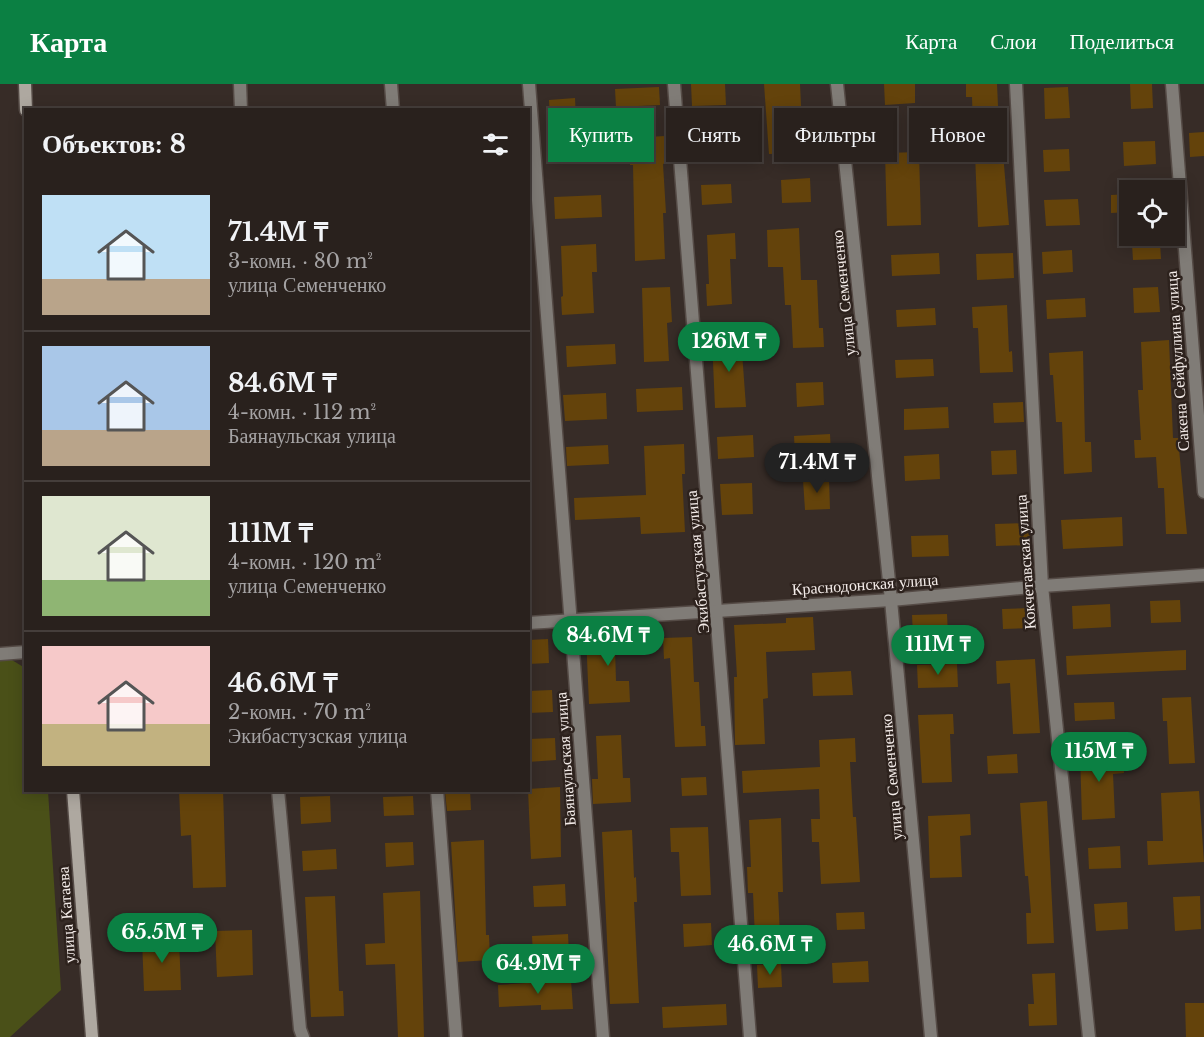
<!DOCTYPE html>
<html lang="ru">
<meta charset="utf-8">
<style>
:root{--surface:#29211d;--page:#312926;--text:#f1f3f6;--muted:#a5a3a4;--line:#453e3b;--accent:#0b8043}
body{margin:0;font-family:"Libre Baskerville",serif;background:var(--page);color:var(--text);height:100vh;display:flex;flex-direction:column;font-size:22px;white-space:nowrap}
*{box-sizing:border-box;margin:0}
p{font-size:20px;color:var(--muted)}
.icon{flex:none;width:33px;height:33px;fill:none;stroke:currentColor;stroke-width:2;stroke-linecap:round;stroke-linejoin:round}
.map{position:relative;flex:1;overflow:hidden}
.drawer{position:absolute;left:24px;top:24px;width:506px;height:684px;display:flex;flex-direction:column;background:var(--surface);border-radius:0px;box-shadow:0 3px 15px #0003,0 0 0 2px var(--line)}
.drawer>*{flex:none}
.guide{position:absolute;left:548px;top:24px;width:566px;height:54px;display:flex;gap:12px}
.buttons{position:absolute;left:1119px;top:96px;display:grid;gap:12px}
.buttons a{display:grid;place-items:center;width:66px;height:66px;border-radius:0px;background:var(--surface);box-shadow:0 3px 15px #0003,0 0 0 2px var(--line);font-size:30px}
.price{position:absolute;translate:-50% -51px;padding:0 14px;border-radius:21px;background:var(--accent);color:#fff;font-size:20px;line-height:39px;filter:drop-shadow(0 2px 3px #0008)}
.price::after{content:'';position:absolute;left:50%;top:36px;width:18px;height:14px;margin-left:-9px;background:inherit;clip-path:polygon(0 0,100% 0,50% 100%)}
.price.selected{background:#222;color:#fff}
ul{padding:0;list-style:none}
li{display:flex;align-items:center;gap:18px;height:150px;padding:0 18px}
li+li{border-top:2px solid var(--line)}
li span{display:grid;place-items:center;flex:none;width:168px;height:120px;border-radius:0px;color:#555}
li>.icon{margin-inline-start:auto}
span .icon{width:72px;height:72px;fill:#fffc;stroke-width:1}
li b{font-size:26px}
h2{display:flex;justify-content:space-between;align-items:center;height:72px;padding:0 18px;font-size:26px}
.tag{padding:0 21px;border-radius:0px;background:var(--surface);box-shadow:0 3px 15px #0003,0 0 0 2px var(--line);font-size:21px;line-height:54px}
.tag.selected{background:var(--accent);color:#fff}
header{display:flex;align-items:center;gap:36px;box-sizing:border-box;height:84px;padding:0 30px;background:var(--accent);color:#fff}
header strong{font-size:28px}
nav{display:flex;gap:33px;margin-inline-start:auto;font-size:21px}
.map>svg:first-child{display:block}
</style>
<header>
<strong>Карта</strong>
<nav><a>Карта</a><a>Слои</a><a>Поделиться</a></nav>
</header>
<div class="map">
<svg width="1204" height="953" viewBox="0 0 1204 953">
<rect width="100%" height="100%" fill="#372c27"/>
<polygon fill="#4a5018" points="0,573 7,573 25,584 26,706 48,707 61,906 10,953 0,953"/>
<g fill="#64430b">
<polygon points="691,0 725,0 726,21 692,22"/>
<polygon points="764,0 800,0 802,44 805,44 806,69 769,70"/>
<polygon points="884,0 915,0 915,19 885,21"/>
<polygon points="966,0 997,0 998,22 1002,22 1003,43 973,45 972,13 966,13"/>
<polygon points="1130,0 1152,0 1153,24 1131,25"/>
<polygon points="659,3 660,21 616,23 615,5"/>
<polygon points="1068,3 1070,34 1045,35 1044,4"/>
<polygon points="575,14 578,78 552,79 549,16"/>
<polygon points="1204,48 1204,72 1190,73 1189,49"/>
<polygon points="724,50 724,66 696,67 695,51"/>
<polygon points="665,52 666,79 663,80 666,129 663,129 665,175 635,177 633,81 630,81 629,54"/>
<polygon points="1155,57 1156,80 1124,82 1123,58"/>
<polygon points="1069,65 1070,87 1044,88 1043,66"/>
<polygon points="919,68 921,141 887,142 885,69"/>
<polygon points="1003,69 1009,141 978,143 975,70"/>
<polygon points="810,94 811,118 782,119 781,96"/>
<polygon points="731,100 732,119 702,121 701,101"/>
<polygon points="1130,110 1130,128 1111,129 1111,111"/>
<polygon points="601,111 602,133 555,135 554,113"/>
<polygon points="1078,115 1080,141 1046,142 1044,116"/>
<polygon points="799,144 801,196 817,196 819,244 823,244 824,263 793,264 791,221 785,221 783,183 768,183 767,146"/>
<polygon points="735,149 736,175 730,175 732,220 707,222 706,200 709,200 707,151"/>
<polygon points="1160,159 1161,175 1133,176 1132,160"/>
<polygon points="596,160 597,188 592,188 594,229 562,231 561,213 563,212 561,162"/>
<polygon points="1072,166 1073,188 1043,190 1042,168"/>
<polygon points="939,169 940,190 892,192 891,171"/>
<polygon points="1013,169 1014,194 977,196 976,170"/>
<polygon points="670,203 672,238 667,239 669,277 644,278 642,204"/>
<polygon points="1158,203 1160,228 1134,229 1133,204"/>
<polygon points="1085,214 1086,233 1047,235 1046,216"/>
<polygon points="1007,221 1009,268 1012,267 1013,288 980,289 978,244 973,244 972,223"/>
<polygon points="935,224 936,241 897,243 896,226"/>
<polygon points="741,254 746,323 715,324 712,255"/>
<polygon points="1169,256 1173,354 1178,354 1187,450 1166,450 1164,404 1158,404 1156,373 1135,374 1134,356 1141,356 1138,306 1143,306 1141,258"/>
<polygon points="615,260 616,280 567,283 566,262"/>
<polygon points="1083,267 1085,358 1091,358 1092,388 1064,390 1062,338 1056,338 1053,291 1050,291 1049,269"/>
<polygon points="933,275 934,292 896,294 895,276"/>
<polygon points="823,298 824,321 797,323 796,299"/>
<polygon points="682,303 683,326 637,328 636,305"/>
<polygon points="606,309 607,335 565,337 563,311"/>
<polygon points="1023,318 1024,338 994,339 993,319"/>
<polygon points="948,323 949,344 904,346 904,325"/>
<polygon points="830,350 831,370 795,371 794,352"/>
<polygon points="753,351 754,373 718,375 717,353"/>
<polygon points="684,360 685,390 682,390 685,448 641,450 640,433 575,436 574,414 646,411 644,362"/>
<polygon points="608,361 609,380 567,382 566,363"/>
<polygon points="1016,366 1017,390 992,391 991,367"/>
<polygon points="939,370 940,395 905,397 904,372"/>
<polygon points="829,394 830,425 805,426 803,396"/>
<polygon points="752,399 753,430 722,431 720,400"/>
<polygon points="1122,433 1123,462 1063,465 1061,436"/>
<polygon points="1029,439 1030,461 996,462 995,440"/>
<polygon points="948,451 949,472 912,473 911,452"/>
<polygon points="1180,516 1181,538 1151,539 1150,517"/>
<polygon points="1110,520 1111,543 1073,545 1072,522"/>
<polygon points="1035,524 1035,544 1003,545 1002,525"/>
<polygon points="947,530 948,550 913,552 912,531"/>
<polygon points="813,533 815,566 766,568 768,614 763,615 765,660 735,661 734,593 737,593 734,541 786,539 786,534"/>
<polygon points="639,544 639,562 615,564 616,597 629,597 630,618 589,620 586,552 621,550 621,545"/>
<polygon points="692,553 694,598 699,598 701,642 705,642 706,662 675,663 670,574 664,575 663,554"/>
<polygon points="548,555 549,579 528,580 528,556"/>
<polygon points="1186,566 1186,586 1067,591 1066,572"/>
<polygon points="1035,575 1040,649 1013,650 1010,599 997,600 996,577"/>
<polygon points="957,580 958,603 918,604 917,581"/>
<polygon points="851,587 853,611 813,612 812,589"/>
<polygon points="552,606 553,628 528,629 528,607"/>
<polygon points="1191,613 1195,679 1169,680 1167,637 1163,637 1162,614"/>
<polygon points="1114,618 1115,635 1075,637 1074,619"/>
<polygon points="953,630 954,650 950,650 952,698 922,699 918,631"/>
<polygon points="621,651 623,694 630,694 631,718 593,720 592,695 598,695 596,652"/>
<polygon points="555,654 556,676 528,678 528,655"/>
<polygon points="855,654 856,678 850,678 853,733 856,733 860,798 821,800 819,758 812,758 811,735 820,735 819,705 743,709 742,687 820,683 819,656"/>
<polygon points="1123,667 1124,689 1113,690 1115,734 1082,736 1080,669"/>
<polygon points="1017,670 1018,689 988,690 987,672"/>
<polygon points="706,693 707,711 682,712 681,694"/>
<polygon points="560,703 561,773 531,775 528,705"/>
<polygon points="179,706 223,706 226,803 193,804 191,751 181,752"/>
<polygon points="470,706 471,726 447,727 445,707"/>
<polygon points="1199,707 1204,778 1148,781 1147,757 1163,757 1161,709"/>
<polygon points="330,712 331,738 301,740 300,713"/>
<polygon points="413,712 414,731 384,732 383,713"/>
<polygon points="1047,717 1054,859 1027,860 1026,829 1031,829 1028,792 1025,792 1020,719"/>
<polygon points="970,730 971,751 960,752 962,793 930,794 928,732"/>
<polygon points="781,734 783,808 778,808 780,852 755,854 753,809 748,809 747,783 751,783 749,736"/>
<polygon points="708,743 711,811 681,812 679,768 671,768 670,744"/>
<polygon points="632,746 634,794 636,793 637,818 634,818 639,919 610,920 602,748"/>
<polygon points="484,756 486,851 489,851 490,876 458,878 451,758"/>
<polygon points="413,758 414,781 386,783 385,759"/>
<polygon points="1120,762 1121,784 1089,785 1088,764"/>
<polygon points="336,765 337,785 303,787 302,767"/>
<polygon points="565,800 566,822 534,823 533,802"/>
<polygon points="420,807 424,953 398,953 395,880 366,881 365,860 385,859 383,809"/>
<polygon points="335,812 339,907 343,907 344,932 311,933 305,813"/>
<polygon points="1200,812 1201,845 1175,847 1173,813"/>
<polygon points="1127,818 1128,845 1096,847 1094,820"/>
<polygon points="864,828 865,845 837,846 836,829"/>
<polygon points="711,839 712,861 684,863 683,840"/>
<polygon points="252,846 253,891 217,893 215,847"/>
<polygon points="568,850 569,870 533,871 532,852"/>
<polygon points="179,854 181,906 144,907 142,855"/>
<polygon points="868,877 869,898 833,899 832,879"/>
<polygon points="781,879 782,903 758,904 757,881"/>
<polygon points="1055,889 1057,941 1029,942 1028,920 1034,920 1032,890"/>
<polygon points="571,896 573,925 541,926 541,921 499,923 498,901"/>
<polygon points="1185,919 1204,919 1204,953 1186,953"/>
<polygon points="726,920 727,941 663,944 662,923"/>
</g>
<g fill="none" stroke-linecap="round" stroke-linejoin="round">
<defs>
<g id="street">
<polyline points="240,0 241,26"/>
<polyline points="391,0 393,26"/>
<polyline points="529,0 603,953"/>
<polyline points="674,0 750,953"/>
<polyline points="837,0 891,516 931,953"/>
<polyline points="1016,0 1042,502 1089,953"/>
<polyline points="1172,0 1204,408"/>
<polyline points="528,539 891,516 1042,502 1204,491"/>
<polyline points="0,570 26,568"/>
<polyline points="278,706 300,945 303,953"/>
<polyline points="437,706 456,953"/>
</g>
<g id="secondary">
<polyline points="25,0 26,26"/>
<polyline points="73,706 92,953"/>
</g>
</defs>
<use href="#street" stroke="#554b46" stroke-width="15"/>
<use href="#secondary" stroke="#554b46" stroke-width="15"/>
<use href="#street" stroke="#807c77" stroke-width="12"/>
<use href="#secondary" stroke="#aea8a0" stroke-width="12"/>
</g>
<g text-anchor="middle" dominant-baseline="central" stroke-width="5" stroke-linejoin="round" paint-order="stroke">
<g font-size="16" fill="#f3ebe8" stroke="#2d221d">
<text transform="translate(843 209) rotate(-96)">улица Семенченко</text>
<text transform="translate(1177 277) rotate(-94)">Сакена Сейфуллина улица</text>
<text transform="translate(697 478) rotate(-95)">Экибастузская улица</text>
<text transform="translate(1025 478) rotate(-94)">Кокчетавская улица</text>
<text transform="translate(865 500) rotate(-4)">Краснодонская улица</text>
<text transform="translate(565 675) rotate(-94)">Баянаульская улица</text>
<text transform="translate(891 693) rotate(-95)">улица Семенченко</text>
<text transform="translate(66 831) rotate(-94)">улица Катаева</text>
</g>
</g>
</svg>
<div class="buttons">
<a><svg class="icon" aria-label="locate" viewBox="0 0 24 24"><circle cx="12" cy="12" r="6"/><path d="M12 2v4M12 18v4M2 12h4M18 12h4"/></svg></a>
</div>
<b class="price" style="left:729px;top:289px">126M ₸</b>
<b class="price selected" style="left:817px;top:410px">71.4M ₸</b>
<b class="price" style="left:608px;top:583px">84.6M ₸</b>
<b class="price" style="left:938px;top:592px">111M ₸</b>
<b class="price" style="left:1099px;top:699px">115M ₸</b>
<b class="price" style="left:162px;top:880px">65.5M ₸</b>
<b class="price" style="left:770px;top:892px">46.6M ₸</b>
<b class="price" style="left:538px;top:911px">64.9M ₸</b>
<div class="guide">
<a class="tag selected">Купить</a>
<a class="tag">Снять</a>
<a class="tag">Фильтры</a>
<a class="tag">Новое</a>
</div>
<section class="drawer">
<h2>Объектов: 8<svg class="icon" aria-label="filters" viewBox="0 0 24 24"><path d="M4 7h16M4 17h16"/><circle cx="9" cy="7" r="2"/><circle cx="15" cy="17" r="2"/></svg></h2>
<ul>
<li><span style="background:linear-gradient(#bfe0f5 70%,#b9a48a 0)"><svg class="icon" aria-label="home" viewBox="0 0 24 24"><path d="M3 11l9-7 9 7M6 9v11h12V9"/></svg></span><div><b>71.4M ₸</b><p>3-комн. · 80 m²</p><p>улица Семенченко</p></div></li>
<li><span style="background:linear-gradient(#a9c7e8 70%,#b9a48a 0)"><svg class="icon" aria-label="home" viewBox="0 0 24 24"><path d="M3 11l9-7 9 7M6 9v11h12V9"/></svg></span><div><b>84.6M ₸</b><p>4-комн. · 112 m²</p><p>Баянаульская улица</p></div></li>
<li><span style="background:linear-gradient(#dfe7d0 70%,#8fb573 0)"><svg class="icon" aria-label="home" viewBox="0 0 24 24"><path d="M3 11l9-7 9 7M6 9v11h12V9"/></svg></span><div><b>111M ₸</b><p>4-комн. · 120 m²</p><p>улица Семенченко</p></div></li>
<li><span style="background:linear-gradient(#f6c9c9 65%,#c2b280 0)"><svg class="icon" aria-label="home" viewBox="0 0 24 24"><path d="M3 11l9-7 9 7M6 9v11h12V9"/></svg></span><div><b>46.6M ₸</b><p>2-комн. · 70 m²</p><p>Экибастузская улица</p></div></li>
</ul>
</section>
</div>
